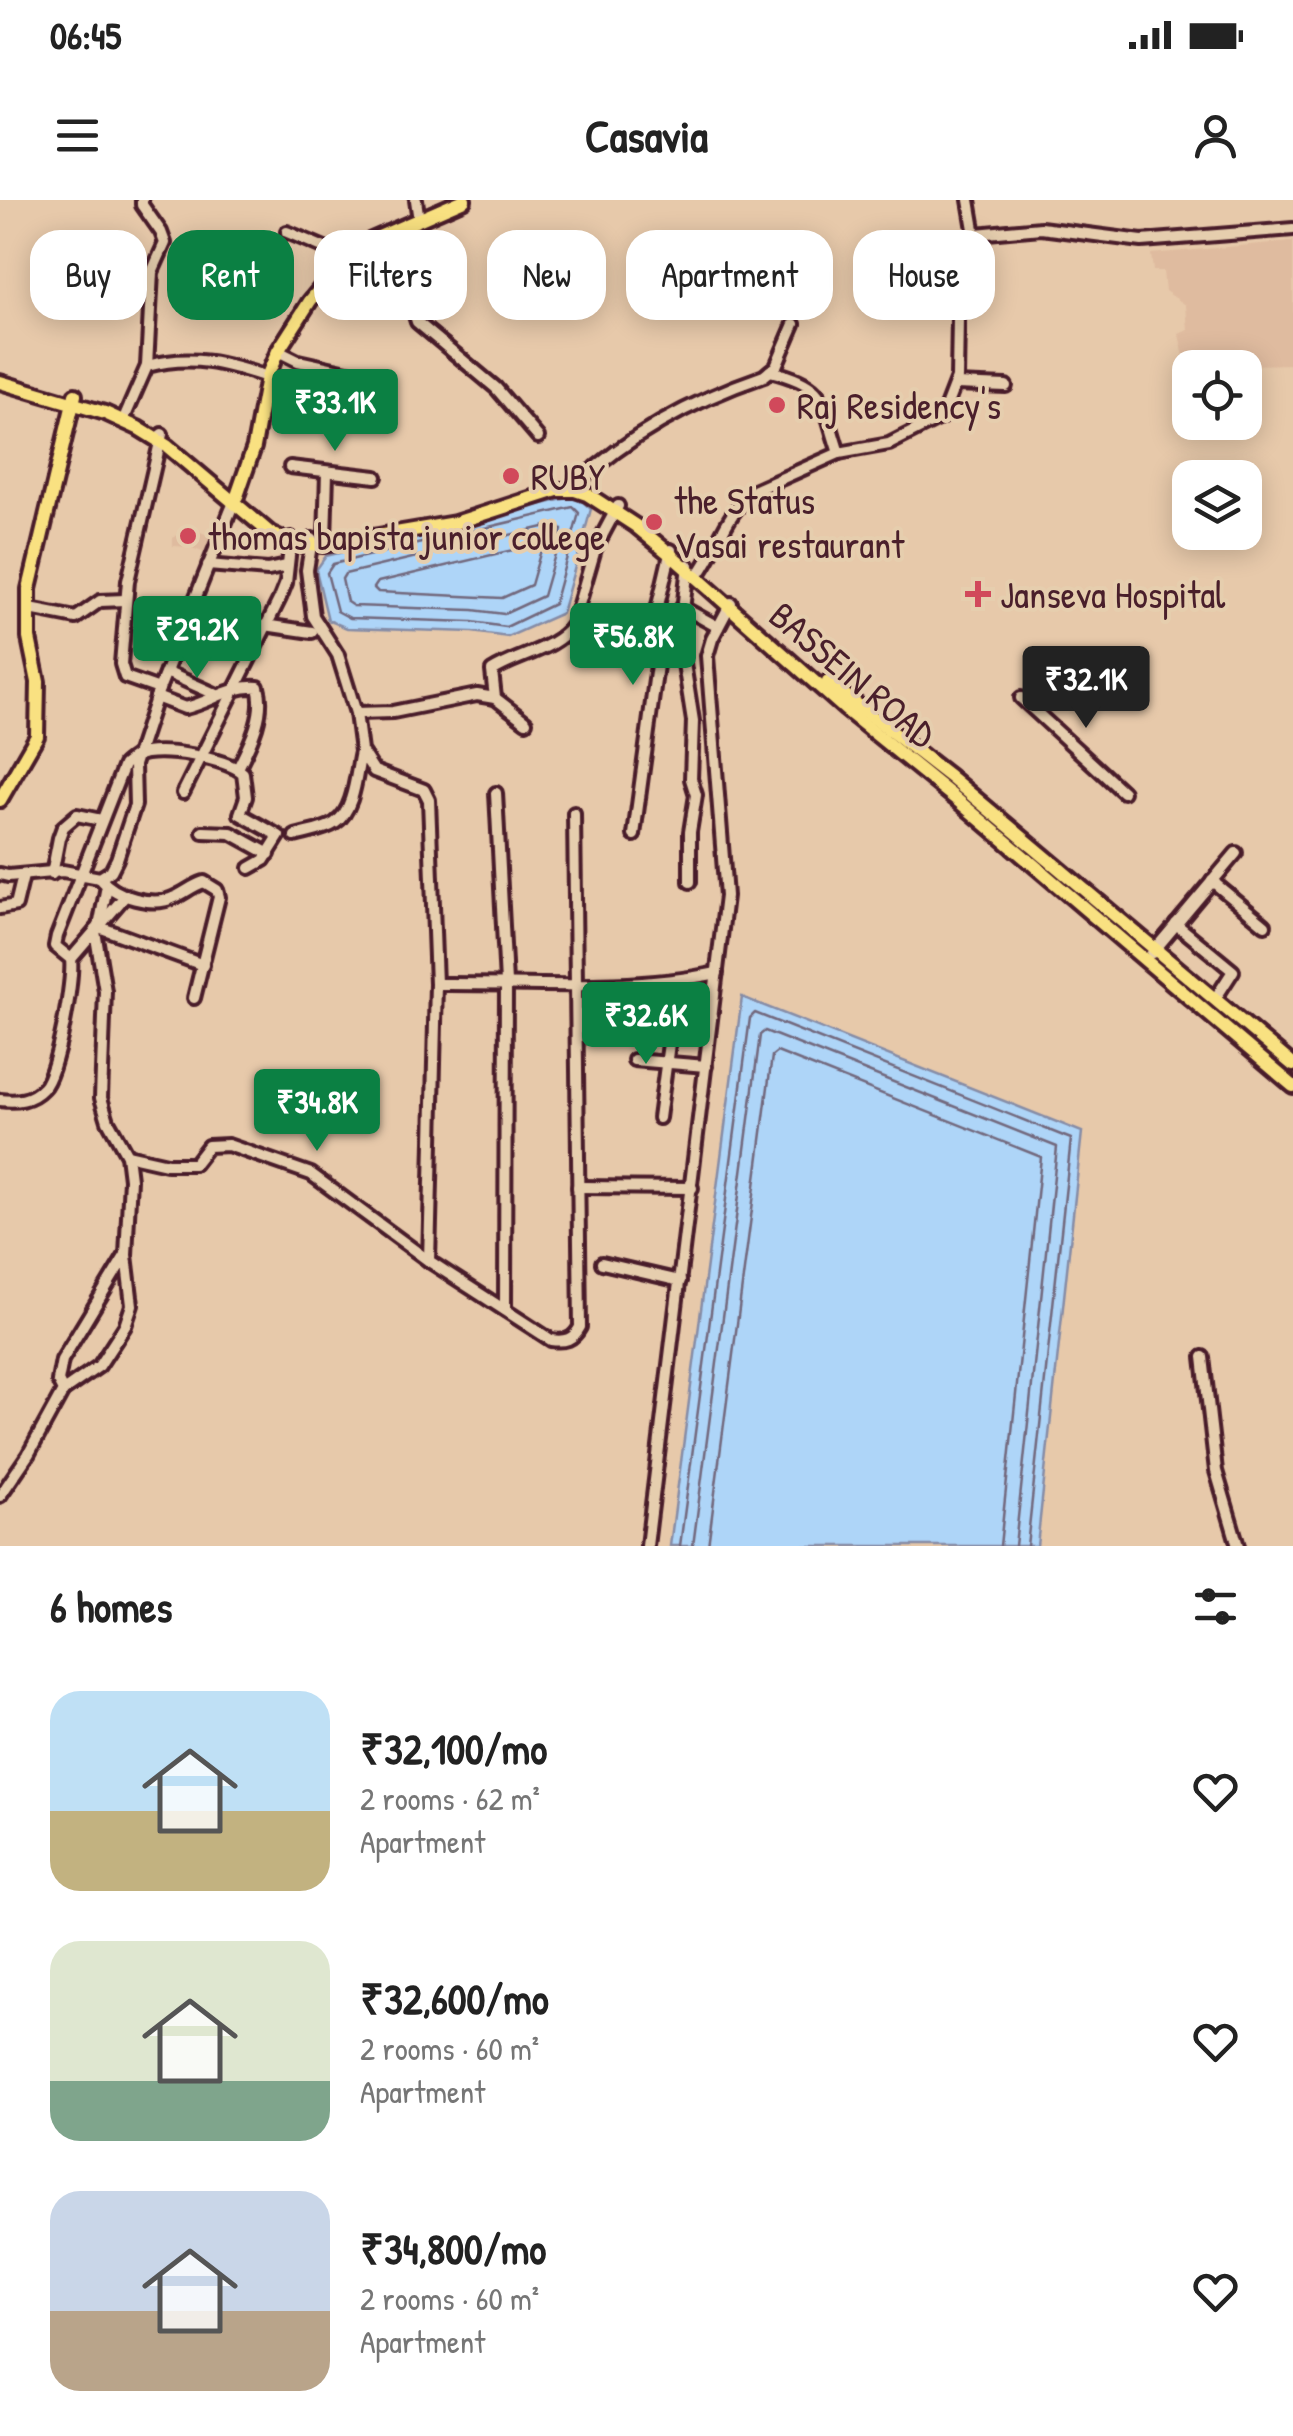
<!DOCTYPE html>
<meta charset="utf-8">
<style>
:root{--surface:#fff;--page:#f6f6f6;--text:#222;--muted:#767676;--accent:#0b8043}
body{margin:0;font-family:"Patrick Hand",sans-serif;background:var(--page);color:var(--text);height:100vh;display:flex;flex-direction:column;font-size:38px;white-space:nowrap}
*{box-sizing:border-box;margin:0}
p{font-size:32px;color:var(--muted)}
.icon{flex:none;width:55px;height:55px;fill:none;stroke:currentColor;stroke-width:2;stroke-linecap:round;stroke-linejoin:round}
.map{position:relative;height:1346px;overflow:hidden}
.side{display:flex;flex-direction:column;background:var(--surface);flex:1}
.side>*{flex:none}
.guide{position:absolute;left:30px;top:30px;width:1235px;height:90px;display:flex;gap:20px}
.fabs{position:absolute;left:1172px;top:150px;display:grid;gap:20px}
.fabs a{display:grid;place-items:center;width:90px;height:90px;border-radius:20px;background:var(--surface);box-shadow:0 5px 25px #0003;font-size:50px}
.price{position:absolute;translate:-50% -85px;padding:0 22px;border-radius:10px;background:var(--accent);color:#fff;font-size:32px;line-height:65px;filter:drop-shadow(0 2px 5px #0008)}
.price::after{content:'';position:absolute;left:50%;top:60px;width:30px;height:22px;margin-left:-15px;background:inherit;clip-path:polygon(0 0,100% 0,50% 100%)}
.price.current{background:#222;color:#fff}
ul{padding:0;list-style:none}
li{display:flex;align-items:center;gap:30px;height:250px;padding:0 50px}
li span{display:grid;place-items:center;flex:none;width:280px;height:200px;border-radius:30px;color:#555}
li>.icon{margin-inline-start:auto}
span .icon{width:120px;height:120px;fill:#fffc;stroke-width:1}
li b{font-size:42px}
h2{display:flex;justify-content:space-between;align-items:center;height:120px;padding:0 50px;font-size:42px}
.chip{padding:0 35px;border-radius:30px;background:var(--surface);box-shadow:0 5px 25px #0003;font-size:35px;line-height:90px}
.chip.current{background:var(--accent);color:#fff}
.status{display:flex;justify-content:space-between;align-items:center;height:70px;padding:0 50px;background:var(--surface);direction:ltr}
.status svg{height:28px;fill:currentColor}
header{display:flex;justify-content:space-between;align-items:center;height:130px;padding:0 50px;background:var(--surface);font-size:45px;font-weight:700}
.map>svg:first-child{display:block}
</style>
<div class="status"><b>06:45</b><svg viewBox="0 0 49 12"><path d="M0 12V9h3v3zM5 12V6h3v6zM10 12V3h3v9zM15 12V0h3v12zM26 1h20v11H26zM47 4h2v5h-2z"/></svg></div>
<header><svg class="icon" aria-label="menu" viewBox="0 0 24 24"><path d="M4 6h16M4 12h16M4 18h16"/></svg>Casavia<svg class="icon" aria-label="person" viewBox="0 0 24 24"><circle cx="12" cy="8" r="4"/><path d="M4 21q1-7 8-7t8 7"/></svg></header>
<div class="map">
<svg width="1293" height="1346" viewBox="0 0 1293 1346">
<rect width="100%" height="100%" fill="#e7c9aa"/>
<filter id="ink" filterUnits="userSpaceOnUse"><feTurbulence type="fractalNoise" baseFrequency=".01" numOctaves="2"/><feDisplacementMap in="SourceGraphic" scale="20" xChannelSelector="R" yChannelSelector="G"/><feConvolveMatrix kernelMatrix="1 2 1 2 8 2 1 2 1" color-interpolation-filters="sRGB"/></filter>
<g filter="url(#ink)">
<g fill="#dfbb9f">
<polygon points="1293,41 1293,164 1186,166 1179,134 1188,130 1186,105 1165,91 1163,71 1153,71 1151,54"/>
<polygon points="189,328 211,336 205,353 189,347 173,346 173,338"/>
</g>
<g fill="#aed5f8" stroke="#868ca6" stroke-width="2.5">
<polygon points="576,296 591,309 562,413 508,437 472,432 347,428 328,420 316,370 326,356"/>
<polygon points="742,797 1082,932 1037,1346 670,1346"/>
</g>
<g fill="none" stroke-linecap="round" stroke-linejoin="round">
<g stroke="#72687d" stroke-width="2.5">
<polygon points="573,307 579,313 554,404 506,427 472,422 350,418 337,411 327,373 333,364"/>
<polygon points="556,324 562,330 543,396 504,414 473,410 353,406 347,402 342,379 345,374"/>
<polygon points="534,345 541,350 531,385 502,398 378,392 374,388 378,382"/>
<polyline points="680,1346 750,818 755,813 1071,939 1027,1346"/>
<polyline points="693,1346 760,835 765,831 1057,947 1015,1346"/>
<polyline points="708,1346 772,856 777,852 1041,957 1000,1346"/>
</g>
<defs>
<g id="minor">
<polyline points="142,0 142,5 161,32 165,43 152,72 147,166"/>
<polyline points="416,0 419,20"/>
<polyline points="404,26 410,100 417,122 496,188 538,237"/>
<polyline points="287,32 346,57"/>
<polyline points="976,34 1041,28 1142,41 1293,29"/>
<polyline points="278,151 298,161 352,173"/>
<path d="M770 171C829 186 821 200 839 253"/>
<polyline points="956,184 1006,186"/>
<path d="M126 214 147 166C191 154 225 163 267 177"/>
<polyline points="290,267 376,277"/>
<path d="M575 290 577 284C631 233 694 200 764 176L776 166 794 124"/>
<polyline points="312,339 307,370 313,416 338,455 356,513 361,551 374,571 424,590 429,600 436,784"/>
<polyline points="325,339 327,273"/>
<polyline points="208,365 268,370 287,366"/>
<polyline points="688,365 680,438 693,521 691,579 696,595 690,632 690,682"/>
<path d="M696 378C718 350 725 311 756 290L839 253 889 244 942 217 957 178 958 118 970 77 976 41 969 0"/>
<polyline points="682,407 718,427"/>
<polyline points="30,409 76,418 100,401 125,400"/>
<polyline points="265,425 312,432"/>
<polyline points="166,472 215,494"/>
<polyline points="159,489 125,477 121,464 128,381 162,234"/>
<path d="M156 497 185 508C210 503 230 485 258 487 266 514 250 544 238 568"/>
<path d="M495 498 492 471C516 455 556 450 573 425L595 349 618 306"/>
<polyline points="1021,498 1123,592"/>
<polyline points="356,513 393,512 477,495 495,498 526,522"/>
<polyline points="183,593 280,398 286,383 291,338"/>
<polyline points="496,593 506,783 505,1110"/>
<path d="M574 613 580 1127C573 1140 565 1142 551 1140L429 1061 436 784C529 783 626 792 717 773"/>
<polyline points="203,632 231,633 269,654"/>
<polyline points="634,635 657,465 656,414 671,350"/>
<path d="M295 636C308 632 325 630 335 623 355 610 356 573 361 552"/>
<polyline points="0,674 8,676 63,671 100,678 111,671 117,659 135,605 134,565 159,489 236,297"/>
<polyline points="52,674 59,638 63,627 77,615 101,620"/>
<path d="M100 678C115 697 153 708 175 697 186 692 192 686 204 682L217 690 219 697 194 798"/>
<polyline points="1212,681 1265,725"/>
<polyline points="107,686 99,727 203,765"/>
<polyline points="0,708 16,705 23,676"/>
<polyline points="1176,724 1233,771 1215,799"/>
<polyline points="1152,753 1236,653"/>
<polyline points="71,759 126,695"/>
<polyline points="634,860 706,866"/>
<path d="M0 900C16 902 31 901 43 888 57 874 74 780 71 759L55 746 57 736 124 565C128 562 132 558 136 556 158 546 226 558 243 573L246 597 240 614 279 636 264 660 250 668"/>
<polyline points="659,918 672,821"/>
<polyline points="127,955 167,964 194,964 208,946 228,945 311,974 429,1061"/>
<polyline points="578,987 692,988"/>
<polyline points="602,1063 680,1081"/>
<polyline points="1203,1157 1216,1271 1238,1346"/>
<polyline points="63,1191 99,1166 125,1126 132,1105 126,1055 130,979 127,955 108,921 101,898 105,791 95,731"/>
<polyline points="0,1296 28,1255 63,1191 58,1181 62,1160 125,1056"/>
<polyline points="647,1346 726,696 707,456 712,439 731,403"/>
</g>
<g id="major">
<polyline points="0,182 105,213 138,228 167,246 270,333 291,343 325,345 455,323 557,290 575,290 587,294 636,326 670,354 845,509 956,599 1293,886"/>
<polyline points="237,296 254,247 267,177 278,151 310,101 346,57 365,43 464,0"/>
<polyline points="828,482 949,576 1293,865"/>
<polyline points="0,600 37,536 38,482 29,438 29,389 75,195"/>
</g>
</defs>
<use href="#minor" stroke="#4a1f2b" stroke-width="18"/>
<use href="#major" stroke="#4a1f2b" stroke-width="20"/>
<use href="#minor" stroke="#e6ceae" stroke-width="10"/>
<use href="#major" stroke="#f9e181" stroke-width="12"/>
</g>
</g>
<g fill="#d1495b" stroke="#e6ceae" stroke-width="4">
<circle cx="777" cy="205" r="10"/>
<circle cx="511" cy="276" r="10"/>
<circle cx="654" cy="322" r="10"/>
<circle cx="188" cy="336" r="10"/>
<path d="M973 379h10v10h10v10h-10v10h-10v-10h-10v-10h10z"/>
</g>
<g text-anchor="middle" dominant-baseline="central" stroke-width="8" stroke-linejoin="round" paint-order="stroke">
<g font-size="38" fill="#4a1f2b" stroke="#e6ceae" text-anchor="start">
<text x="797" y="205">Raj Residency's</text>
<text x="531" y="276">RUBY</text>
<text x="674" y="300">the Status<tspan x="674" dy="44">Vasai restaurant</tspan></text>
<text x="208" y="336">thomas bapista junior college</text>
<text x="1000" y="394">Janseva Hospital</text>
</g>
<g font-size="38" fill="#4a1f2b" stroke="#e6ceae">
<text transform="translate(853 474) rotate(40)">BASSEIN ROAD</text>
</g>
</g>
</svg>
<div class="fabs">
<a><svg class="icon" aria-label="locate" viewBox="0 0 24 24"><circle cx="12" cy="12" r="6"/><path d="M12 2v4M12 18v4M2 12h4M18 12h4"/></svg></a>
<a><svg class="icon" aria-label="layers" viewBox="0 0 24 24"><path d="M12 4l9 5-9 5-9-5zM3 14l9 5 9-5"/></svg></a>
</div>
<b class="price" style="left:335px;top:254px">₹33.1K</b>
<b class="price" style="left:197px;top:481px">₹29.2K</b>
<b class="price" style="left:633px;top:488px">₹56.8K</b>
<b class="price current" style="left:1086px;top:531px">₹32.1K</b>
<b class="price" style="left:646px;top:867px">₹32.6K</b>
<b class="price" style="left:317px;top:954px">₹34.8K</b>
<div class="guide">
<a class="chip">Buy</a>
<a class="chip current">Rent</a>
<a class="chip">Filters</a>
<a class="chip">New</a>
<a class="chip">Apartment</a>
<a class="chip">House</a>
</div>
</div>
<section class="side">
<h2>6 homes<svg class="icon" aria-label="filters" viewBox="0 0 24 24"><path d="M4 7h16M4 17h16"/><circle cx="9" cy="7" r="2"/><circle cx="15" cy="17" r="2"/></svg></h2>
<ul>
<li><span style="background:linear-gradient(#bfe0f5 60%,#c2b280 0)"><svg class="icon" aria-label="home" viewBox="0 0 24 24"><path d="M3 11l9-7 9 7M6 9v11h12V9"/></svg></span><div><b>₹32,100/mo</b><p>2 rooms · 62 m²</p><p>Apartment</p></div><svg class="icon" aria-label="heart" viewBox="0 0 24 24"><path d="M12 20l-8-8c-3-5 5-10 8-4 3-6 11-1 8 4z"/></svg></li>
<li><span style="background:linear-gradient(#dfe7d0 70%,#7fa58c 0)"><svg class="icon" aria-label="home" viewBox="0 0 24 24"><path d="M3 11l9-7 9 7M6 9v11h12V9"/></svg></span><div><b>₹32,600/mo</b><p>2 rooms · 60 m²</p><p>Apartment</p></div><svg class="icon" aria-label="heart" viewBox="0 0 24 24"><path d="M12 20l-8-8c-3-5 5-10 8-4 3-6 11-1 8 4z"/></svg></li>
<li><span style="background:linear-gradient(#c9d6e8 60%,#b9a48a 0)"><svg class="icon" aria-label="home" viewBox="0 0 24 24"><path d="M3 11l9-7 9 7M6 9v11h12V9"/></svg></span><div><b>₹34,800/mo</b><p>2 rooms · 60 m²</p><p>Apartment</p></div><svg class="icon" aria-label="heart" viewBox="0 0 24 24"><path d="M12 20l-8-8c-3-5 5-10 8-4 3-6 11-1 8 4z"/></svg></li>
</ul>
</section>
